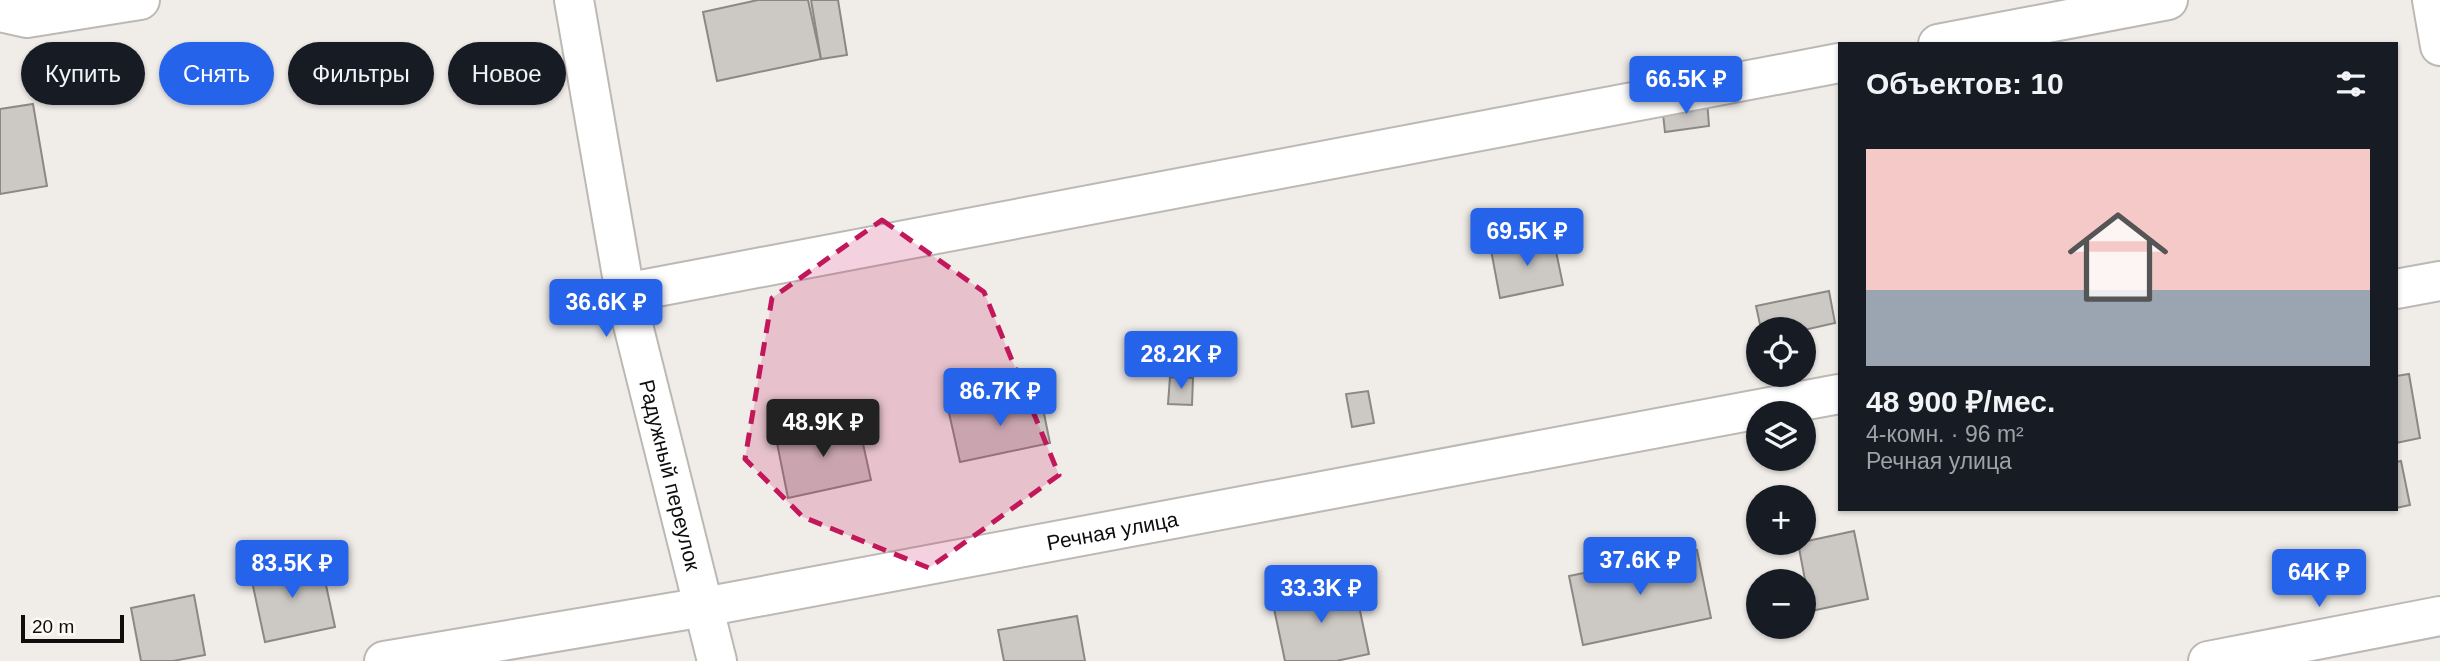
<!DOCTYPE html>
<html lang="ru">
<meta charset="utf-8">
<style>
:root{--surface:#171b24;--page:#242831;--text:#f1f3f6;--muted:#9ea1a6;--accent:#2563eb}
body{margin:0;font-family:Helvetica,sans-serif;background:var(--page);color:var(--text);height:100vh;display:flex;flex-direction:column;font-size:26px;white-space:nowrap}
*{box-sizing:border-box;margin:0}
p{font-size:23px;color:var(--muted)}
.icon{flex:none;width:38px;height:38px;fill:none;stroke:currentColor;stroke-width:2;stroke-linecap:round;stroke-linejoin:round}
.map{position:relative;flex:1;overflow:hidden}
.details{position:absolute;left:1838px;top:42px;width:560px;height:469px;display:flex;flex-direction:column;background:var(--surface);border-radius:0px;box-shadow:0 2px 5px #0004}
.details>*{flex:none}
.top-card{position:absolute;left:21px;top:42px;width:665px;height:63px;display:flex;gap:14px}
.fabs{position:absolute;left:1746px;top:317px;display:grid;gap:14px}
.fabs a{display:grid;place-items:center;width:70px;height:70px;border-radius:50%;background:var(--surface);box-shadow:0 2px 5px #0004;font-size:35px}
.scale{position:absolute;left:21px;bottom:18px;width:103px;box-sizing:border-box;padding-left:7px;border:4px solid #0f0e0d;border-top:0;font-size:19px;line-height:24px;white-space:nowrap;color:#0f0e0d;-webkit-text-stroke:5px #fdfaf6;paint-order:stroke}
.price{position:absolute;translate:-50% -60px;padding:0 16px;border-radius:7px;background:var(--accent);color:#fff;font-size:23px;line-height:46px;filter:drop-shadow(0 2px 4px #0008)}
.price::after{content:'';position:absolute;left:50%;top:42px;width:21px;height:16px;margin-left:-10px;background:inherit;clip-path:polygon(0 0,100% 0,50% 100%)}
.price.current{background:#222;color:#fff}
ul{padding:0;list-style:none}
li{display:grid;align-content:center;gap:14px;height:371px;padding:0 28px}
li span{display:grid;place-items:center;height:217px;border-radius:0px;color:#555}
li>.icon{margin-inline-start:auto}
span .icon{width:126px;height:126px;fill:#fffc;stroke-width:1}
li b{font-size:30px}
h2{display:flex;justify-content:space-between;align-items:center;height:84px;padding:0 28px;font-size:30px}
.chip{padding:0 24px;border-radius:32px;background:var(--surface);box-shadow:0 2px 5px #0004;font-size:24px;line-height:63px}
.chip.current{background:var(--accent);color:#fff}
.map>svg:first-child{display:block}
</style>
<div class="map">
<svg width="2440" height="661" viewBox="0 0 2440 661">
<rect width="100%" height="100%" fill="#f0ede9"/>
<g fill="#ccc9c5" stroke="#8b8885" stroke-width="2">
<polygon points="758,0 808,0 821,59 717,81 703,12"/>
<polygon points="811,0 838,0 847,55 821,59"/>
<polygon points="1707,100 1709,126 1665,132 1662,105"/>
<polygon points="33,104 47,186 0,194 0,109"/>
<polygon points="1553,237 1563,285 1500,298 1491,250"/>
<polygon points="1829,291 1835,323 1804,330 1761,329 1756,306"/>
<polygon points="2409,374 2420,438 2396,443 2396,376"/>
<polygon points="1170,377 1193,378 1192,405 1168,404"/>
<polygon points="1368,391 1374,423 1352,427 1346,394"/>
<polygon points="1040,394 1050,443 960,462 949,413"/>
<polygon points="858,421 871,480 788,498 776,438"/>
<polygon points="2401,461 2410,505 2396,508 2396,462"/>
<polygon points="1854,531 1868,599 1811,611 1798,543"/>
<polygon points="1697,550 1711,618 1583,645 1569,576"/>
<polygon points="320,557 335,627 265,642 250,572"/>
<polygon points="1354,582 1369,654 1336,661 1285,661 1272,599"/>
<polygon points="194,595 205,655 173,661 141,661 131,608"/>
<polygon points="1077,616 1085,661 1004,661 998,630"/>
</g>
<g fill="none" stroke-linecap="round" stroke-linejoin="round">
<defs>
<g id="street">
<path id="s1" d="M574 0 625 293 717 661"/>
<polyline points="2432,0 2440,46"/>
<polyline points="0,12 27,18 140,0"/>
<polyline points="1938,44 2168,0"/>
<polyline points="2396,289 2440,281"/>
<polyline points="625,293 1839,63"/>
<path id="s2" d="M384 661 704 607 1839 394"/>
<polyline points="2208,661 2440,616"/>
</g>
</defs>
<use href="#street" stroke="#bcb9b5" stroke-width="42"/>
<use href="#street" stroke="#fff" stroke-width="38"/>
</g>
<path fill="#c2185b" fill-opacity="0.2" stroke="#c2185b" stroke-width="5" stroke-dasharray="14 9" stroke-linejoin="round" d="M882 220 984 292 1059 475 929 568 803 517 745 459 772 298Z"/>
<g text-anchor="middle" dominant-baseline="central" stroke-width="5" stroke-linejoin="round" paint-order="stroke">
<g font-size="21" fill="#0f0e0d" stroke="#fdfaf6">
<text stroke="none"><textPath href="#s1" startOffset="485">Радужный переулок</textPath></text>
<text stroke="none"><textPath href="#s2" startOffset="740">Речная улица</textPath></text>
</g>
</g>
</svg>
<div class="fabs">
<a><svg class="icon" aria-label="locate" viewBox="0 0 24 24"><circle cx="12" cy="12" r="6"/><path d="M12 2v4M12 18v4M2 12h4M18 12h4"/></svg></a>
<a><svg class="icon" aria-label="layers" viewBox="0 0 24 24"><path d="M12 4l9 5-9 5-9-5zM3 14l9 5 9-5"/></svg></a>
<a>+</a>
<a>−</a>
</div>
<div class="scale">20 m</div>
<b class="price" style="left:1686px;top:116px">66.5K ₽</b>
<b class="price" style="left:1527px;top:268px">69.5K ₽</b>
<b class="price" style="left:606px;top:339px">36.6K ₽</b>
<b class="price" style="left:1181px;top:391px">28.2K ₽</b>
<b class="price" style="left:1000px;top:428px">86.7K ₽</b>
<b class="price current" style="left:823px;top:459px">48.9K ₽</b>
<b class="price" style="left:1640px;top:597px">37.6K ₽</b>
<b class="price" style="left:292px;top:600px">83.5K ₽</b>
<b class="price" style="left:2319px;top:609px">64K ₽</b>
<b class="price" style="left:1321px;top:625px">33.3K ₽</b>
<div class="top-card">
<a class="chip">Купить</a>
<a class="chip current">Снять</a>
<a class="chip">Фильтры</a>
<a class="chip">Новое</a>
</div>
<section class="details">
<h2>Объектов: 10<svg class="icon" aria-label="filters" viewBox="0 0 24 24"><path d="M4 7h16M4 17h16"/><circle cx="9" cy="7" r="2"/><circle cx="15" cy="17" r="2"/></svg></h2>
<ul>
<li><span style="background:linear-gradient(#f6c9c9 65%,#9aa5b1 0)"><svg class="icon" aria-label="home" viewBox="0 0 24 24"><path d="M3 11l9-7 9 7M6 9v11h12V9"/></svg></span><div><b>48 900 ₽/мес.</b><p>4-комн. · 96 m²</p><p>Речная улица</p></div></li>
</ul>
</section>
</div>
